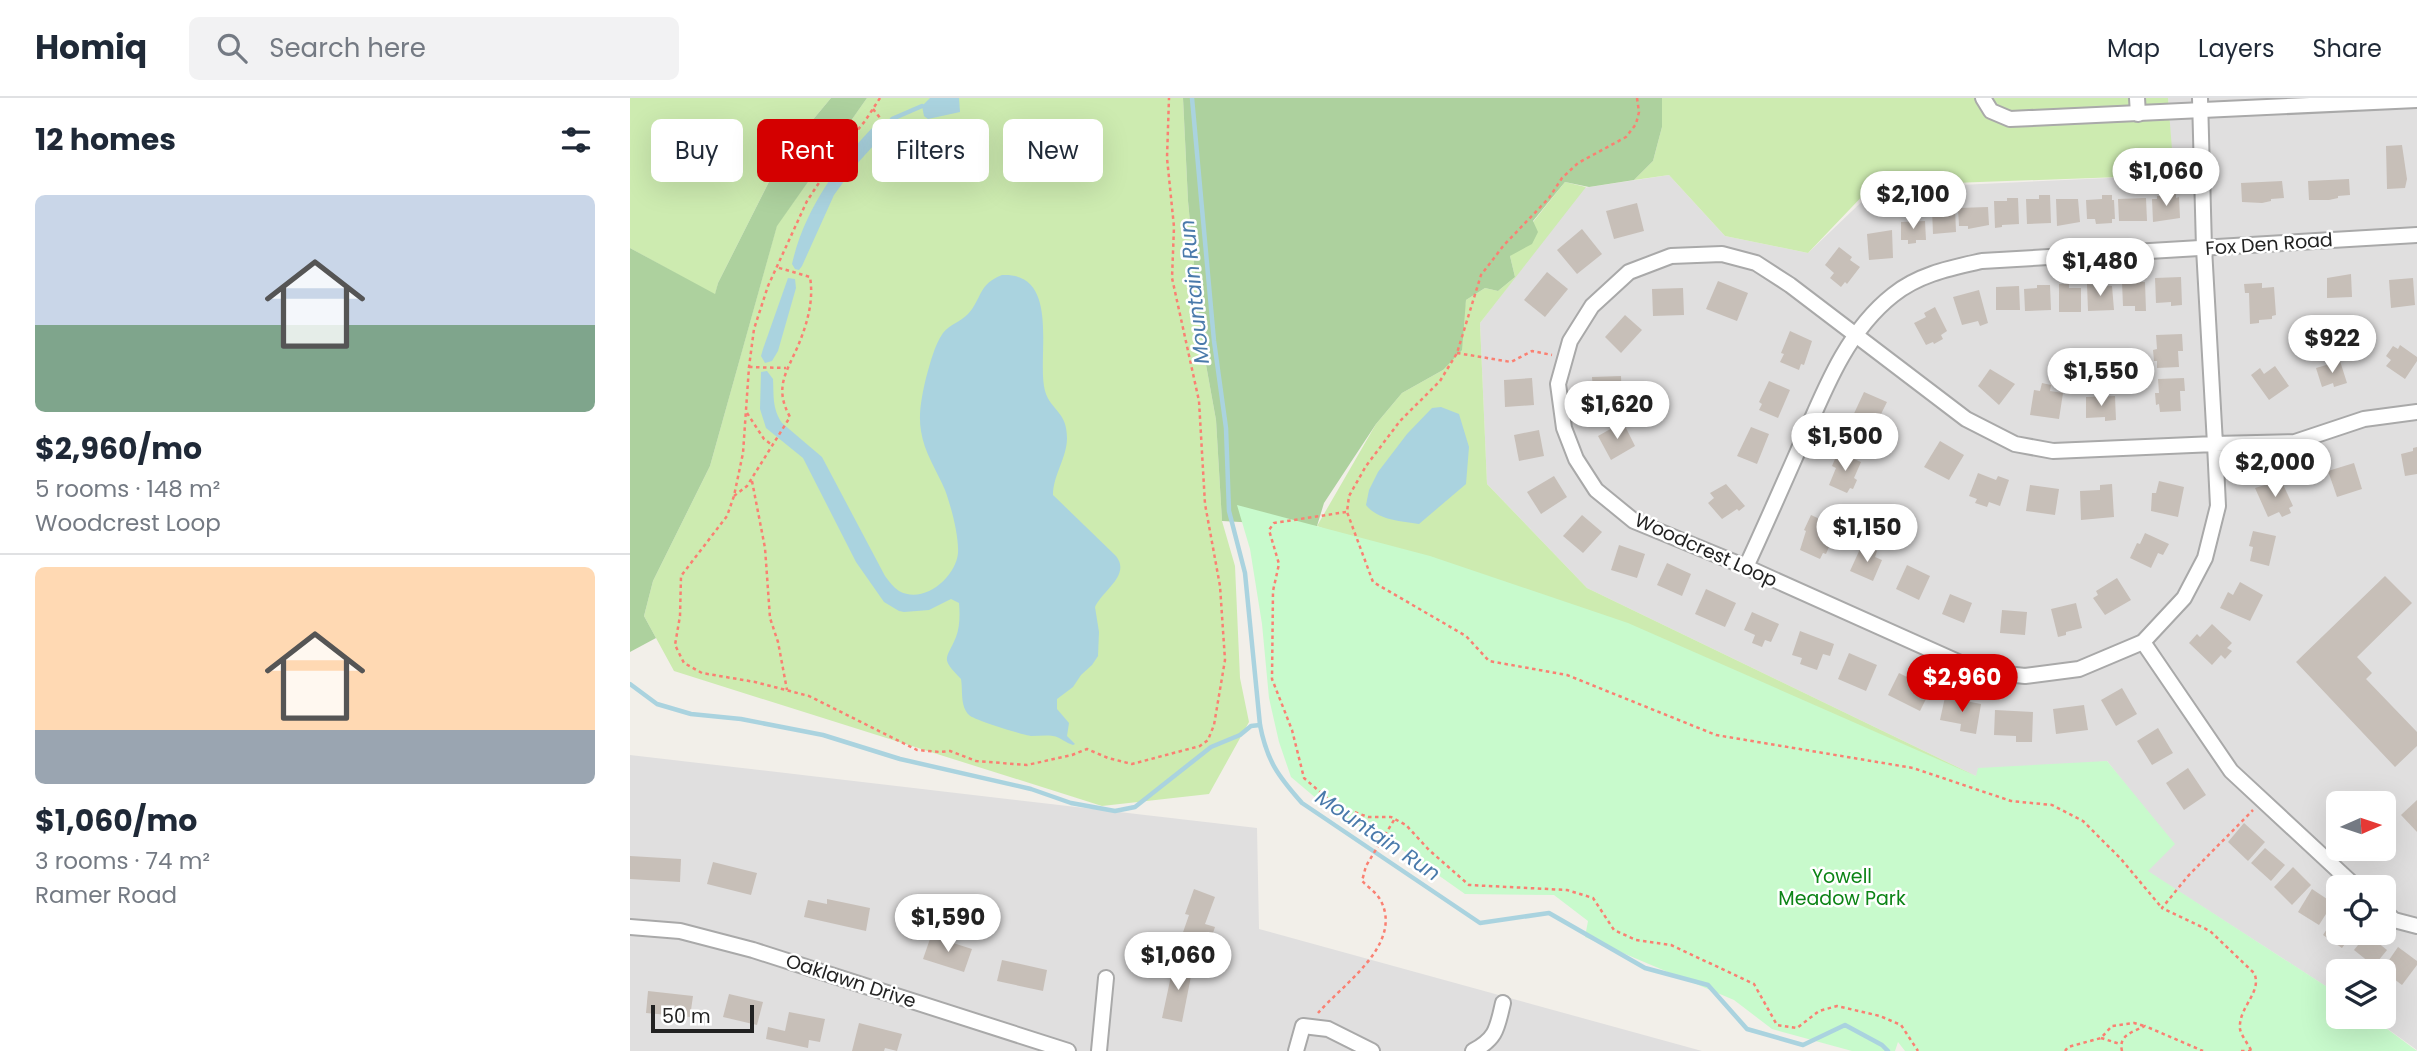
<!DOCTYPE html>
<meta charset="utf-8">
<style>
:root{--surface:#fff;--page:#f2f2f3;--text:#1f2937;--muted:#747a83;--line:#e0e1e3;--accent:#d40000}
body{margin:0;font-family:Poppins,sans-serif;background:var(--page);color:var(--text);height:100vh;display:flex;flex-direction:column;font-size:26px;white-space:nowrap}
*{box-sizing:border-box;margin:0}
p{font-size:23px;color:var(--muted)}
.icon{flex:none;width:38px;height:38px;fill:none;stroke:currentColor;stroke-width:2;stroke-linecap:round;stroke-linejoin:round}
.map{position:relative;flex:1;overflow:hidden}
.panel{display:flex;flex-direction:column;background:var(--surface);width:630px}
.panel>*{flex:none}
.top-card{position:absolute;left:21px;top:21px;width:665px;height:63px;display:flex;gap:14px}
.needle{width:46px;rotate:87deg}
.tools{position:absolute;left:1696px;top:693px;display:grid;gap:14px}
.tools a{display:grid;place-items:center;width:70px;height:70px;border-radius:10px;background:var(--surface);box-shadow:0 7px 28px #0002;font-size:35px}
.scale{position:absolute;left:21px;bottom:18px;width:103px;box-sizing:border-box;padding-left:7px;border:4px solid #222;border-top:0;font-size:19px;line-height:24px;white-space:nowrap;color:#222;-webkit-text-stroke:5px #fff;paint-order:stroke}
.price{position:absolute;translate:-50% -60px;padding:0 16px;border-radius:24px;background:#fff;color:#222;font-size:23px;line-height:46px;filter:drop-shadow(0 2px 4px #0008)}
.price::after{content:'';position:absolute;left:50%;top:42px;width:21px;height:16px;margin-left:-10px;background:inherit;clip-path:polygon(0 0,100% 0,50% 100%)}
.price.current{background:var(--accent);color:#fff}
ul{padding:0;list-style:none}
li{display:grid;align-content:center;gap:14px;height:371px;padding:0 35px}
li+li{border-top:2px solid var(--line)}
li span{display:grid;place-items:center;height:217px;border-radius:10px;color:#555}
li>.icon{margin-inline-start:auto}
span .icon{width:126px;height:126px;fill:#fffc;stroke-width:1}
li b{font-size:30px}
h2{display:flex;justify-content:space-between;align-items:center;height:84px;padding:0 35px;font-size:30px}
.chip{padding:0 24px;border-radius:10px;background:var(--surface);box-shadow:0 7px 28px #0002;font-size:24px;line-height:63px}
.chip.current{background:var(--accent);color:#fff}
header{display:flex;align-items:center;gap:42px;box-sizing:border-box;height:98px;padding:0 35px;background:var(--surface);border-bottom:2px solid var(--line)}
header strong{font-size:33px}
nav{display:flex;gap:38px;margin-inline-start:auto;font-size:24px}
.search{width:490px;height:63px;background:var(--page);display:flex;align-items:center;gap:18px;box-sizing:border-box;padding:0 24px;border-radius:10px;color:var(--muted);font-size:26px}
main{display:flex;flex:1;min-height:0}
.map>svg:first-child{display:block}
</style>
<header>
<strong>Homiq</strong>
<div class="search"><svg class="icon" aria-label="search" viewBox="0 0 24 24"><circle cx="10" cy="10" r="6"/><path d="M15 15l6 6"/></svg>Search here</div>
<nav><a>Map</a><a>Layers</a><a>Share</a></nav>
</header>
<main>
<section class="panel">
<h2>12 homes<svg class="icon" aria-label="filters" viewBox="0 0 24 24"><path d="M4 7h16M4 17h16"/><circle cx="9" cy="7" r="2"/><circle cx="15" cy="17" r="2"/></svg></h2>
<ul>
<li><span style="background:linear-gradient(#c9d6e8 60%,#7fa58c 0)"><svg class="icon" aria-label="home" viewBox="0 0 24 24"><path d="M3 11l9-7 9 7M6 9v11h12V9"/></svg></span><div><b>$2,960/mo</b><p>5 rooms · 148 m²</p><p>Woodcrest Loop</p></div></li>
<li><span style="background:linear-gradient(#ffd9b3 75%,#9aa5b1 0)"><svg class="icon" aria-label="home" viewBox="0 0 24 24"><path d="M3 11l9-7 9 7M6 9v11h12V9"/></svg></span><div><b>$1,060/mo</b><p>3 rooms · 74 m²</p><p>Ramer Road</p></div></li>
</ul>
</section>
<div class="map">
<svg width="1787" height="953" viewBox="0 0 1787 953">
<rect width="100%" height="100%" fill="#f2efe9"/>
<g fill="#e0dfdf" fill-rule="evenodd">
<path d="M1538 0H1787V952L1741 919H1754V873H1708V896L1517 773 1508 702 1477 663 1346 678 957 490 857 386 850 225 953 90 1039 77 1095 138 1178 155 1245 91 1543 77ZM1708 705H1754V751H1708ZM1708 789H1754V835H1708Z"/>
<polygon points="0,657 627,730 629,831 1072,953 0,953"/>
</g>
<g fill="#cdebb0">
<polygon points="0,0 201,0 151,60 88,185 85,197 0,150"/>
<polygon points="237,0 553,0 558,103 571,239 586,322 592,423 605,468 610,580 619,624 579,696 472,708 44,573 14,518 23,483 80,368 147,127"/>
<polygon points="1032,0 1538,0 1544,77 1242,88 1178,155 1095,138 1039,77 1004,82 1023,63 1032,29"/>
<polygon points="935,84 956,89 850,225 857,386 957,490 1346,678 687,428 746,326 772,295 813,272 833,221 836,202 855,190 868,193 885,179 880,158 903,124"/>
</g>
<g fill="#add19e">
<polygon points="201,0 237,0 147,128 80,368 23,483 14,518 26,540 0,554 0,150 85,196 88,185 151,60"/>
<polygon points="553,0 1032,0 1032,29 1023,63 1004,82 959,89 935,84 903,123 908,134 902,146 880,158 885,179 868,193 855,190 836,202 832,252 813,272 772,295 746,326 694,405 687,428 592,423 586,322 571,239 558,103"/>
</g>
<polygon fill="#c8facc" points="607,407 800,458 998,525 1346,678 1348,670 1477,663 1545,746 1518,773 1708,896 1708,919 1741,919 1787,953 1275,953 1268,944 1265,953 1222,953 1142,931 1104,902 955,839 958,823 924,797 835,796 767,748 700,712 661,679 649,644 639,600 632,526 620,451"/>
<g fill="#aad3df">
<polygon points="300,0 329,0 330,14 298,21 294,18 292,8"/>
<path d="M245 27 252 28 253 37 225 68 204 97 172 168 169 172 165 171 162 166C174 113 207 66 245 27Z"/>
<path d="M372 177C432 174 406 260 415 293 421 313 437 313 437 340 437 360 423 377 423 397L486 458C501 477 473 492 465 509L469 534 468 558 462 567 451 577 443 589 427 601V611L439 625 437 638 445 646 443 647C436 645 430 639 423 638 416 637 408 638 401 638 393 637 344 622 339 617 330 608 333 593 331 581 310 559 316 563 326 539 330 529 330 515 329 505L321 501 299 512 274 514 269 513 254 504 226 464 173 360 136 330 130 311 131 274 137 273 143 281C144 298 142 310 152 325L192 359 255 478C259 483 263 489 269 493 294 507 326 479 328 455 329 438 321 408 315 392 307 373 294 354 291 333 288 316 292 297 296 280 300 266 304 248 313 235 319 227 330 224 338 216 352 201 348 186 372 177Z"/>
<polygon points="158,180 165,181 166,190 148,253 142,263 135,265 131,258 133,251"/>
<path d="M811 309 829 316 839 349 836 386 789 426C770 423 748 422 736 407L739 392 748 374 777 336 802 310Z"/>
</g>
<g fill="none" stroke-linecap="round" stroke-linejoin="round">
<g stroke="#aad3df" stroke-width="4.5">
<path d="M562 0 584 243 596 330 599 413 615 475 630 627C637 663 648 678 672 705L850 825 919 815 1015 870 1078 887 1117 931 1173 947 1215 927 1252 947 1258 953"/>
<polyline points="262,21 292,8"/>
<polyline points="0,586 27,606 61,616 111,621 193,637 270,661 401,691 441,705 485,713 505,709 581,649 610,637 621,628 630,627"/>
</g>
</g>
<g fill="#c7bfb8">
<polygon points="1772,47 1777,81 1775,90 1757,91 1756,48"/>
<polygon points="1719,81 1720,97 1708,98 1708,100 1699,102 1679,102 1678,83"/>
<polygon points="1652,83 1654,100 1641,101 1641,103 1632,105 1612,104 1611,85"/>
<polygon points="1537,94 1546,94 1546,100 1549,99 1550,120 1523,124 1522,101 1527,101 1527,98 1537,98"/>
<polygon points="1409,97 1420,97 1421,125 1397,126 1396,101 1409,101"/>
<polygon points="1472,97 1482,97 1482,102 1484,102 1485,121 1482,121 1482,125 1466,126 1465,121 1457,121 1456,102 1472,101"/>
<polygon points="1377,100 1388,100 1389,126 1372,127 1372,129 1365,130 1364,103 1377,103"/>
<polygon points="1516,100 1517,123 1489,123 1488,101"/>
<polygon points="1426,101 1448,101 1450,124 1427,128"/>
<polygon points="1007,105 1014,133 984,141 976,113"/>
<polygon points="1358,109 1359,127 1338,131 1338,128 1329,128 1328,110"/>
<polygon points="1325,110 1326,134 1303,136 1302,111"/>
<polygon points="1295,123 1296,142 1286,142 1286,145 1278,146 1278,142 1271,142 1271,124"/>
<polygon points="952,131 972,156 947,176 927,152"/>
<polygon points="1262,132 1263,160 1239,162 1237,136"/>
<polygon points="1209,149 1222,159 1220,162 1230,169 1217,186 1215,184 1211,189 1200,180 1204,175 1195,167"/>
<polygon points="917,174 938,191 915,219 894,202"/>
<polygon points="1721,176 1722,199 1697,200 1697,180"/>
<polygon points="1551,179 1552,207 1541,208 1541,204 1526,205 1525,180"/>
<polygon points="1783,180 1785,207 1761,210 1759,182"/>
<polygon points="1088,183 1118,195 1107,223 1076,211"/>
<polygon points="1492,184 1515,184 1516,213 1505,213 1505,208 1493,208"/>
<polygon points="1632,185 1632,190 1644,189 1646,217 1642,218 1642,221 1629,222 1629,225 1620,226 1619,195 1615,195 1614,186"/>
<polygon points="1429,186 1439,186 1439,190 1451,190 1451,214 1429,214"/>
<polygon points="1457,186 1482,188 1484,212 1458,213"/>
<polygon points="1407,187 1420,187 1421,212 1395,213 1394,191 1407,190"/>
<polygon points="1389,188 1390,212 1366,212 1366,189"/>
<polygon points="1053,190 1054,217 1023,218 1022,191"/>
<polygon points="1349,192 1358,225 1350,228 1348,223 1332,227 1323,199"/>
<polygon points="1305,209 1317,233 1311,237 1313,241 1304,246 1303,244 1296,247 1284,225 1296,219 1294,215"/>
<polygon points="995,217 1012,232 991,255 975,239"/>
<polygon points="1160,233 1182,243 1174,267 1171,266 1169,272 1150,264 1154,256 1151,255"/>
<polygon points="1552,236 1553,253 1548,253 1549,269 1527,270 1527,263 1524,263 1523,252 1527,251 1526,237"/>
<polygon points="1770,247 1787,259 1787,263 1775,281 1756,268 1761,262 1756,258 1763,248 1768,251"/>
<polygon points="1710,263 1717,285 1704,289 1703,285 1692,289 1686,270"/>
<polygon points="1645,268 1659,288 1639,302 1621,277 1630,270 1634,276"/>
<polygon points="1360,271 1385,286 1369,307 1348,288"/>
<polygon points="991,278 992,304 964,306 962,279"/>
<polygon points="902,280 904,307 875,309 874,282"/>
<polygon points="1554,280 1555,293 1550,293 1551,313 1530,314 1529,306 1526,307 1525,295 1529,295 1528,281"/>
<polygon points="1139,283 1160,292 1148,320 1129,312 1132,306 1129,304"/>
<polygon points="1412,285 1421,287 1420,293 1433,295 1429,321 1400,317 1404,292 1410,293"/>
<polygon points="1234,294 1257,304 1251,316 1256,318 1251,328 1247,327 1245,332 1221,322"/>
<polygon points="1485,298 1486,322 1475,323 1475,319 1456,320 1456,299"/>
<polygon points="993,324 1005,348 981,362 968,338"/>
<polygon points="1121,329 1139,336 1127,366 1107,358"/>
<polygon points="909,332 914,358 889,363 884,337"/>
<polygon points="1310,343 1334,357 1319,382 1294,369"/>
<polygon points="1787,349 1787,376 1775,378 1771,356 1783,353 1783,350"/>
<polygon points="1208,354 1231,364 1224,380 1227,382 1223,391 1220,390 1217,395 1199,387 1206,370 1202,368"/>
<polygon points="1724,365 1732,391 1707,399 1698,373"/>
<polygon points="1348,375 1366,382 1368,378 1379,382 1370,408 1359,404 1357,409 1345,405 1347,401 1339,398"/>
<polygon points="924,378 937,399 911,416 897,394"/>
<polygon points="1651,382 1663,408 1659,410 1661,415 1652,419 1649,414 1638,419 1625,390"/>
<polygon points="1529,383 1554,389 1548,419 1521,413 1522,395 1526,395"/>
<polygon points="1096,386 1115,408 1109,413 1107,411 1092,421 1078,405 1084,400 1080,395"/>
<polygon points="1482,386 1484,419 1451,422 1450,393 1470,392 1470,387"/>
<polygon points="1400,387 1429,391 1425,417 1396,413"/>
<polygon points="952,417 972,434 953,455 933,438"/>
<polygon points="1181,417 1203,427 1196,442 1201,444 1196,456 1193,455 1190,461 1170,452 1176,433 1174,432"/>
<polygon points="1623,433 1646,438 1639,468 1620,463 1623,449 1619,448"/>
<polygon points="1515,435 1539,446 1533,457 1528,455 1521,470 1500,460 1507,445 1510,446"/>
<polygon points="989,447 1015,456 1007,480 981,472"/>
<polygon points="1238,449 1247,453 1245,459 1252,462 1243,483 1220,473 1230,451 1236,454"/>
<polygon points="1037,465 1061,476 1052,498 1027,487"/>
<polygon points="1277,467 1300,478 1289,502 1266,491"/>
<polygon points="1755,478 1782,505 1727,559 1742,575 1736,581 1787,634 1787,648 1765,669 1666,564"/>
<polygon points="1487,480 1501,502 1475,517 1463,500 1468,497 1466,493"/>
<polygon points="1610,484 1633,497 1620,523 1590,510 1598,494 1603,497"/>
<polygon points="1076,491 1106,505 1095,529 1065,516"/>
<polygon points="1320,496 1342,505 1334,525 1312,516"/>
<polygon points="1446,505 1452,530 1436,534 1436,537 1428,539 1421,511"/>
<polygon points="1372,512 1397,514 1395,537 1370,535"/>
<polygon points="1122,514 1149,526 1141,544 1135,542 1132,549 1122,545 1125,537 1114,532"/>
<polygon points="1582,526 1602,545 1597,550 1602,553 1595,561 1591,557 1582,567 1559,545 1567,536 1570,539"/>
<polygon points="1170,533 1204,546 1200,558 1193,556 1187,572 1170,566 1172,560 1162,557"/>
<polygon points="1219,555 1247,567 1236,593 1208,581"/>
<polygon points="1269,575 1301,591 1290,613 1258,597"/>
<polygon points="1492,590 1507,616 1486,628 1471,602"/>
<polygon points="1315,599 1351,606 1346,636 1330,633 1331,626 1310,622"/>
<polygon points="1454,607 1458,632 1426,636 1423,611"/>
<polygon points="1365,612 1403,614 1402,644 1386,644 1386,638 1364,637"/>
<polygon points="1528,630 1543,655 1522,667 1507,643"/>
<polygon points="1558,670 1576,697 1554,712 1536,685"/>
<polygon points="1787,702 1787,734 1771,717"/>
<polygon points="1614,725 1635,744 1618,763 1598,744"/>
<polygon points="1635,750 1655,767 1641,783 1621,765"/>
<polygon points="0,758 51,761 50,784 0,781"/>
<polygon points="83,764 127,775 121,797 77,786"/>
<polygon points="1663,769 1681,787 1662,807 1644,789"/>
<polygon points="564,791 585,799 575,826 585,829 582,838 572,835 568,846 551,840 559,817 555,816"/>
<polygon points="1682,791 1703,805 1689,827 1668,814"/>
<polygon points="197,801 240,810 236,833 174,819 178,802 197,806"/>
<polygon points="1708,814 1708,835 1723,835 1712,850 1693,837"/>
<polygon points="1737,836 1757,852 1744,868 1724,852"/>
<polygon points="301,838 342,851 334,874 293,861"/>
<polygon points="1768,849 1787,863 1787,867 1772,887 1752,872"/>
<polygon points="372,862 417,872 413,893 367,883"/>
<polygon points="544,864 563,868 552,924 532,920"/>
<polygon points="18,893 63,898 60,919 16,915"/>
<polygon points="99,896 133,904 127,927 93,919"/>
<polygon points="159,914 195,921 190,944 179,942 178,950 136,941 138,929 155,933"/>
<polygon points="229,925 272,936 267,953 255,950 254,953 222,953"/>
</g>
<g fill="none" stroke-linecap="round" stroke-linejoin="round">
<defs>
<g id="minor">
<polyline points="1353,0 1361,13 1380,21 1787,2"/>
<polyline points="1507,0 1508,16"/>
<polyline points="1570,0 1574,150 1585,346 1588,408 1575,460 1554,500 1513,544 1449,571 1395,578 1348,573 1116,469 1004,423 966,392 946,361 934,330 928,286 940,243 962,208 999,174 1041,158 1092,156 1126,165 1160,187 1336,321 1385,346 1423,353 1585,346 1665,344 1734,321 1787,314"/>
<path d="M1116 469C1135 428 1153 387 1171 346 1194 293 1216 234 1263 197 1289 176 1321 170 1352 163L1787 137"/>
<polyline points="1513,544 1601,673 1726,789"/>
<polyline points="1754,813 1764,822 1787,828"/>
<polyline points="0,829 50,833 123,852 438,953"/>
<polyline points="469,953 476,880"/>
<polyline points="666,953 673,928 698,931 742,953"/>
<path d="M843 953C867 940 867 930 873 905"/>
</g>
</defs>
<use href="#minor" stroke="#a9a9a9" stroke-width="18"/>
<g stroke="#fa8072" stroke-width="2.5" stroke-dasharray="3.5 3.5" stroke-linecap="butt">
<polyline points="250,0 235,23 208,56 177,103 138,188 124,231 119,269 113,355 104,398 97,418 51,478 50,518 45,547 54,565 72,575 125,584 179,598 287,652 310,654 320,653 346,663 397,667 442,657 457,651 478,660 502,666 570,648 578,642 584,627 595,562 590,488 575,406 569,303 542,180 544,129 537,60 539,0"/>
<polyline points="1007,0 1009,14 1006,26 996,39 948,65 932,80 919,100 874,147 851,177 827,255 810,283 770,323 736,368 719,398 717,414 743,484 836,538 859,563 937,577 1086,637 1283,670 1381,703 1422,707 1453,723 1491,761 1532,810"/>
<polyline points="243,11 267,41"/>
<polyline points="827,255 881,264 902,253 922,257"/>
<polyline points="119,269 156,270"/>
<polyline points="117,315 134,341 142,347"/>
<polyline points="122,383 135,450 140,520 148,544 157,592"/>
<path d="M104 398 117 388 160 319C144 290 156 275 168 248 177 226 184 203 180 179L146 169"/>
<polyline points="716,414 644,425 639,432 649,466 643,493 642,581 662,632 674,680 705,707 738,719 761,719 776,727 799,752 839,787 937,792 963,800 984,832 1006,842 1041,847 1124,886 1147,927 1167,930 1189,913 1207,908 1250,918 1271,927 1288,953"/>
<path d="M688 915C712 887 773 847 751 803 747 795 738 789 732 783L736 768 764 722"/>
<polyline points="1471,940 1490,946"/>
<path d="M1621 952C1618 946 1611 937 1610 931 1608 909 1633 894 1624 875L1580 833 1532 810 1558 778 1623 712"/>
<polyline points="1435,953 1438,949 1471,940 1482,928 1504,925 1514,928"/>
<path d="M1492 953C1488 937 1503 934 1515 928L1573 953"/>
<polyline points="1611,953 1623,953"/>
</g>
<use href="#minor" stroke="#fff" stroke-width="14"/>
</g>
<g text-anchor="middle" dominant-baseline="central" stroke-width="5" stroke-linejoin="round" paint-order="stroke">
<g font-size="19" fill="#222" stroke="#fff">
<text transform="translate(1639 146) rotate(-4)">Fox Den Road</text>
<text transform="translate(1076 452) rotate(24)">Woodcrest Loop</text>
<text transform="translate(221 883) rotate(18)">Oaklawn Drive</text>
</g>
<g font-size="19" fill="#0c8416" stroke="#fff">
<text x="1212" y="778">Yowell<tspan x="1212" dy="22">Meadow Park</tspan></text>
</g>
<g font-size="21" font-style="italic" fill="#4a7aab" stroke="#fff">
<text transform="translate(564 194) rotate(-96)">Mountain Run</text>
<text transform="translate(748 737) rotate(34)">Mountain Run</text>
</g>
</g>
</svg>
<div class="tools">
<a><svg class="needle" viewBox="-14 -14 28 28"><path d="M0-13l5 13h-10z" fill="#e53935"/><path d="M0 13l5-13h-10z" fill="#747a83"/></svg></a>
<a><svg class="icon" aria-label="locate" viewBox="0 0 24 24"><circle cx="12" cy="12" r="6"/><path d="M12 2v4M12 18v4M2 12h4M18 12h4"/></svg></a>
<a><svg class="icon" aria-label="layers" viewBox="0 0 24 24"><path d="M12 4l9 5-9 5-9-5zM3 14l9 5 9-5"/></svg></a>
</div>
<div class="scale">50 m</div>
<b class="price" style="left:1536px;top:110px">$1,060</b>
<b class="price" style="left:1283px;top:133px">$2,100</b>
<b class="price" style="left:1470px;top:200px">$1,480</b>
<b class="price" style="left:1702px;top:277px">$922</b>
<b class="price" style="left:1471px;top:310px">$1,550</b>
<b class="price" style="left:987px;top:343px">$1,620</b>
<b class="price" style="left:1215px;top:375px">$1,500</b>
<b class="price" style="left:1645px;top:401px">$2,000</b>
<b class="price" style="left:1237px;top:466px">$1,150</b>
<b class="price current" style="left:1332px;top:616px">$2,960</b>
<b class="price" style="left:318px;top:856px">$1,590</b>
<b class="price" style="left:548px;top:894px">$1,060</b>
<div class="top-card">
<a class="chip">Buy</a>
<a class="chip current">Rent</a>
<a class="chip">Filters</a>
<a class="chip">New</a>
</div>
</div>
</main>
